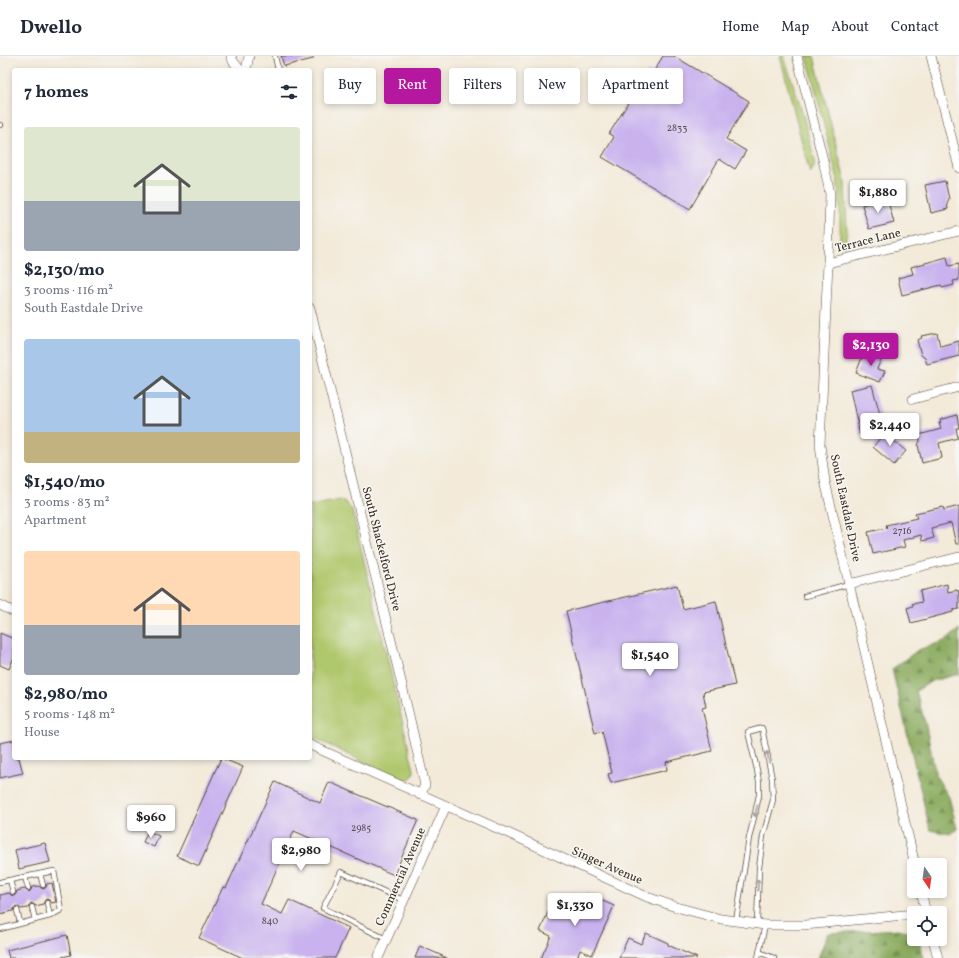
<!DOCTYPE html>
<meta charset="utf-8">
<style>
:root{--surface:#fff;--page:#f2f2f3;--text:#1f2937;--muted:#747a83;--line:#e0e1e3;--accent:#b5179e}
body{margin:0;font-family:Vollkorn,serif;background:var(--page);color:var(--text);height:100vh;display:flex;flex-direction:column;font-size:15px;white-space:nowrap}
*{box-sizing:border-box;margin:0}
p{font-size:13px;color:var(--muted)}
.icon{flex:none;width:22px;height:22px;fill:none;stroke:currentColor;stroke-width:2;stroke-linecap:round;stroke-linejoin:round}
.map{position:relative;flex:1;overflow:hidden}
.sheet{position:absolute;left:12px;top:12px;width:300px;height:692px;display:flex;flex-direction:column;background:var(--surface);border-radius:4px;box-shadow:0 2px 6px #0003}
.sheet>*{flex:none}
.hud{position:absolute;left:324px;top:12px;width:380px;height:36px;display:flex;gap:8px}
.needle{width:26px;rotate:167deg}
.buttons{position:absolute;left:907px;top:802px;display:grid;gap:8px}
.buttons a{display:grid;place-items:center;width:40px;height:40px;border-radius:4px;background:var(--surface);box-shadow:0 2px 6px #0003;font-size:20px}
.price{position:absolute;translate:-50% -34px;padding:0 9px;border-radius:4px;background:#fff;color:#222;font-size:13px;line-height:26px;filter:drop-shadow(0 1px 2px #0008)}
.price::after{content:'';position:absolute;left:50%;top:24px;width:12px;height:9px;margin-left:-6px;background:inherit;clip-path:polygon(0 0,100% 0,50% 100%)}
.price.active{background:var(--accent);color:#fff}
ul{padding:0;list-style:none}
li{display:grid;align-content:center;gap:8px;height:212px;padding:0 12px}
li span{display:grid;place-items:center;height:124px;border-radius:4px;color:#555}
li>.icon{margin-inline-start:auto}
span .icon{width:72px;height:72px;fill:#fffc;stroke-width:1}
li b{font-size:17px}
h2{display:flex;justify-content:space-between;align-items:center;height:48px;padding:0 12px;font-size:17px}
.tag{padding:0 14px;border-radius:4px;background:var(--surface);box-shadow:0 2px 6px #0003;font-size:14px;line-height:36px}
.tag.active{background:var(--accent);color:#fff}
header{display:flex;align-items:center;gap:24px;box-sizing:border-box;height:56px;padding:0 20px;background:var(--surface);border-bottom:1px solid var(--line)}
header strong{font-size:19px}
nav{display:flex;gap:22px;margin-inline-start:auto;font-size:14px}
.map>svg:first-child{display:block}
</style>
<header>
<strong>Dwello</strong>
<nav><a>Home</a><a>Map</a><a>About</a><a>Contact</a></nav>
</header>
<div class="map">
<svg width="959" height="902" viewBox="0 0 959 902">
<defs>
<pattern id="forest-firs" width="22" height="20" patternUnits="userSpaceOnUse"><rect width="22" height="20" fill="#8cac60"/><path d="M5 1l3.5 6h-7zM16 11l3.5 6h-7z" fill="#748c4f"/></pattern>
</defs>
<rect width="100%" height="100%" fill="#f6f6f2"/>
<filter id="ink" filterUnits="userSpaceOnUse"><feTurbulence type="fractalNoise" baseFrequency=".025" numOctaves="2"/><feDisplacementMap in="SourceGraphic" scale="8" xChannelSelector="R" yChannelSelector="G"/><feConvolveMatrix kernelMatrix="1 2 1 2 8 2 1 2 1" color-interpolation-filters="sRGB"/></filter>
<filter id="wash" filterUnits="userSpaceOnUse"><feTurbulence type="fractalNoise" baseFrequency=".012" numOctaves="4" result="noise"/><feDisplacementMap in="SourceGraphic" scale="16" xChannelSelector="R" yChannelSelector="G"/><feGaussianBlur stdDeviation="0.9" result="paint"/><feColorMatrix in="noise" values="0 0 0 0 0 0 0 0 0 0 0 0 0 0 0 0 0 1.4 0 .05"/><feComposite in="paint" operator="in"/></filter>
<g filter="url(#wash)">
<rect width="100%" height="100%" fill="#f3ead9"/>
<g fill="#b0c86d" stroke="#767946">
<polygon points="780,0 784,0 803,59 815,105 814,111 810,118"/>
<polygon points="807,0 814,0 845,125 847,174 845,192 840,184 840,149 837,121"/>
<path d="M340 444 344 445 352 454 414 714C413 726 404 725 395 721L310 680V450Z"/>
</g>
<g fill="url(#forest-firs)" stroke="#646b3f">
<polygon points="958,574 959,574 959,618 932,625 916,635 926,670 936,720 949,741 957,773 950,778 930,774 892,613 918,594 944,585"/>
<polygon points="899,873 910,876 914,881 914,883 916,883 921,889 924,902 818,902 828,877"/>
</g>
<g id="blocks">
<g fill="#c9b2ee">
<polygon points="281,0 313,0 313,3 284,10"/>
<polygon points="663,0 674,0 749,45 726,83 746,95 735,113 719,103 690,153 602,101 614,81 609,78 648,15 652,18"/>
<polygon points="945,125 949,143 947,147 948,153 931,157 925,129"/>
<polygon points="887,142 894,167 869,173 862,149"/>
<polygon points="947,201 949,210 959,208 959,224 953,225 954,229 942,232 941,229 902,239 898,222 913,218 911,211"/>
<polygon points="937,277 940,290 959,285 959,300 927,308 925,302 921,299 917,284 922,282 921,280"/>
<polygon points="865,294 882,301 877,313 885,315 880,326 856,317"/>
<polygon points="872,329 884,373 860,379 850,334"/>
<polygon points="957,359 959,372 956,372 958,382 939,387 942,402 922,407 918,389 920,385 919,379 941,373 939,367 941,367 940,364"/>
<polygon points="889,371 899,379 894,385 906,395 894,409 873,391"/>
<polygon points="959,450 959,488 956,488 951,467 931,472 934,482 922,485 921,479 903,484 905,491 873,498 868,476 887,472 886,469 917,462 915,457 943,451 944,454"/>
<polygon points="947,528 948,536 957,534 957,535 959,535 959,553 953,554 953,556 911,567 907,552 913,550 912,548 922,546 920,535"/>
<polygon points="677,529 683,553 716,545 735,629 703,636 706,651 702,652 712,695 666,706 667,714 611,727 608,718 612,717 602,675 595,677 566,555"/>
<polygon points="0,577 14,583 14,601 9,613 0,609"/>
<polygon points="14,684 14,702 19,702 23,717 0,722 0,687"/>
<polygon points="221,702 243,711 199,810 177,800"/>
<polygon points="275,726 320,747 329,726 418,764 394,819 294,775 261,848 282,858 289,844 349,872 335,902 243,902 199,882 223,831 226,832"/>
<polygon points="148,775 159,780 154,791 143,786"/>
<polygon points="45,787 50,806 19,813 15,794"/>
<polygon points="52,827 56,846 51,847 49,844 46,843 44,846 43,848 36,850 33,848 31,847 28,852 21,853 18,851 16,850 14,853 13,855 0,858 0,839 9,837 11,839 14,840 16,838 17,835 24,833 29,836 31,834 32,831 39,830 41,832 44,833 46,831 47,828"/>
<polygon points="587,838 614,850 592,899 580,894 577,902 541,902 551,880 540,875 555,840 581,852"/>
<polygon points="646,877 668,887 668,889 697,902 619,902 628,882 641,888"/>
<polygon points="67,879 71,899 57,902 9,902 7,894"/>
<polygon points="420,890 447,902 415,902"/>
</g>
</g>
</g>
<g filter="url(#ink)">
<use href="#blocks" fill-opacity="0" stroke="#57473a" stroke-width="1"/>
<g fill="none" stroke-linecap="round" stroke-linejoin="round">
<defs>
<g id="lane">
<polyline points="275,0 278,14"/>
<polyline points="0,69 1,69"/>
<polyline points="805,540 849,528"/>
<polyline points="40,818 43,829"/>
<polyline points="25,821 28,832"/>
<polyline points="10,824 13,836"/>
<polyline points="0,826 54,815 61,854 50,860 0,873"/>
<polyline points="47,847 50,860"/>
<polyline points="32,851 35,864"/>
<polyline points="17,854 20,867"/>
<polyline points="736,865 749,782 756,753 759,739 759,726 757,714 748,676 762,672 772,723 773,744 763,780 759,812 757,868"/>
<polyline points="386,883 323,852 341,816 403,844"/>
<polyline points="759,896 774,902"/>
<polyline points="758,902 765,869"/>
</g>
<g id="street">
<polyline points="231,0 233,5 240,14"/>
<polyline points="797,0 824,108 830,138 828,207 820,389 825,425 915,809"/>
<polyline points="931,0 959,112"/>
<polyline points="246,14 249,0"/>
<polyline points="828,207 959,175"/>
<polyline points="310,252 401,625 425,729 420,739"/>
<polyline points="913,343 959,331"/>
<polyline points="849,528 959,501"/>
<polyline points="0,549 14,556"/>
<polyline points="310,689 510,778 647,841 676,851 721,863 765,869 805,869 914,858"/>
<polyline points="921,835 926,857"/>
<polyline points="933,883 938,902"/>
<polyline points="378,902 446,750"/>
</g>
</defs>
<use href="#lane" stroke="#57473a" stroke-width="6"/>
<use href="#street" stroke="#57473a" stroke-width="10"/>
<use href="#lane" stroke="#fff" stroke-width="4.5"/>
<use href="#street" stroke="#fff" stroke-width="9"/>
</g>
<defs><path id="oneway-shaft" d="M-6 0H5M1.5-3L5.5 0L1.5 3" fill="none" stroke-width="1.6" stroke-linecap="round" stroke-linejoin="round"/></defs>
<g stroke="#a79f9a">
<use href="#oneway-shaft" transform="translate(768 701) rotate(-102)"/>
<use href="#oneway-shaft" transform="translate(756 755) rotate(103)"/>
<use href="#oneway-shaft" transform="translate(758 829) rotate(-88)"/>
</g>
</g>
<g text-anchor="middle" dominant-baseline="central" stroke-width="3" stroke-linejoin="round" paint-order="stroke">
<g font-size="10" fill="#5e4c52">
<text x="677" y="72">2833</text>
<text x="902" y="475">2716</text>
<text x="361" y="772">2985</text>
<text x="270" y="865">840</text>
</g>
<g font-size="12" fill="#3b2a1e" stroke="#f6f6f2">
<text transform="translate(868 185) rotate(-14)">Terrace Lane</text>
<text transform="translate(845 452) rotate(78)">South Eastdale Drive</text>
<text transform="translate(381 493) rotate(76)">South Shackelford Drive</text>
<text transform="translate(607 810) rotate(24)">Singer Avenue</text>
<text transform="translate(401 821) rotate(-66)">Commercial Avenue</text>
</g>
</g>
</svg>
<div class="buttons">
<a><svg class="needle" viewBox="-14 -14 28 28"><path d="M0-13l5 13h-10z" fill="#e53935"/><path d="M0 13l5-13h-10z" fill="#747a83"/></svg></a>
<a><svg class="icon" aria-label="locate" viewBox="0 0 24 24"><circle cx="12" cy="12" r="6"/><path d="M12 2v4M12 18v4M2 12h4M18 12h4"/></svg></a>
</div>
<b class="price" style="left:878px;top:158px">$1,880</b>
<b class="price active" style="left:871px;top:311px">$2,130</b>
<b class="price" style="left:890px;top:391px">$2,440</b>
<b class="price" style="left:650px;top:621px">$1,540</b>
<b class="price" style="left:151px;top:783px">$960</b>
<b class="price" style="left:301px;top:816px">$2,980</b>
<b class="price" style="left:575px;top:871px">$1,330</b>
<div class="hud">
<a class="tag">Buy</a>
<a class="tag active">Rent</a>
<a class="tag">Filters</a>
<a class="tag">New</a>
<a class="tag">Apartment</a>
</div>
<section class="sheet">
<h2>7 homes<svg class="icon" aria-label="filters" viewBox="0 0 24 24"><path d="M4 7h16M4 17h16"/><circle cx="9" cy="7" r="2"/><circle cx="15" cy="17" r="2"/></svg></h2>
<ul>
<li><span style="background:linear-gradient(#dfe7d0 60%,#9aa5b1 0)"><svg class="icon" aria-label="home" viewBox="0 0 24 24"><path d="M3 11l9-7 9 7M6 9v11h12V9"/></svg></span><div><b>$2,130/mo</b><p>3 rooms · 116 m²</p><p>South Eastdale Drive</p></div></li>
<li><span style="background:linear-gradient(#a9c7e8 75%,#c2b280 0)"><svg class="icon" aria-label="home" viewBox="0 0 24 24"><path d="M3 11l9-7 9 7M6 9v11h12V9"/></svg></span><div><b>$1,540/mo</b><p>3 rooms · 83 m²</p><p>Apartment</p></div></li>
<li><span style="background:linear-gradient(#ffd9b3 60%,#9aa5b1 0)"><svg class="icon" aria-label="home" viewBox="0 0 24 24"><path d="M3 11l9-7 9 7M6 9v11h12V9"/></svg></span><div><b>$2,980/mo</b><p>5 rooms · 148 m²</p><p>House</p></div></li>
</ul>
</section>
</div>
